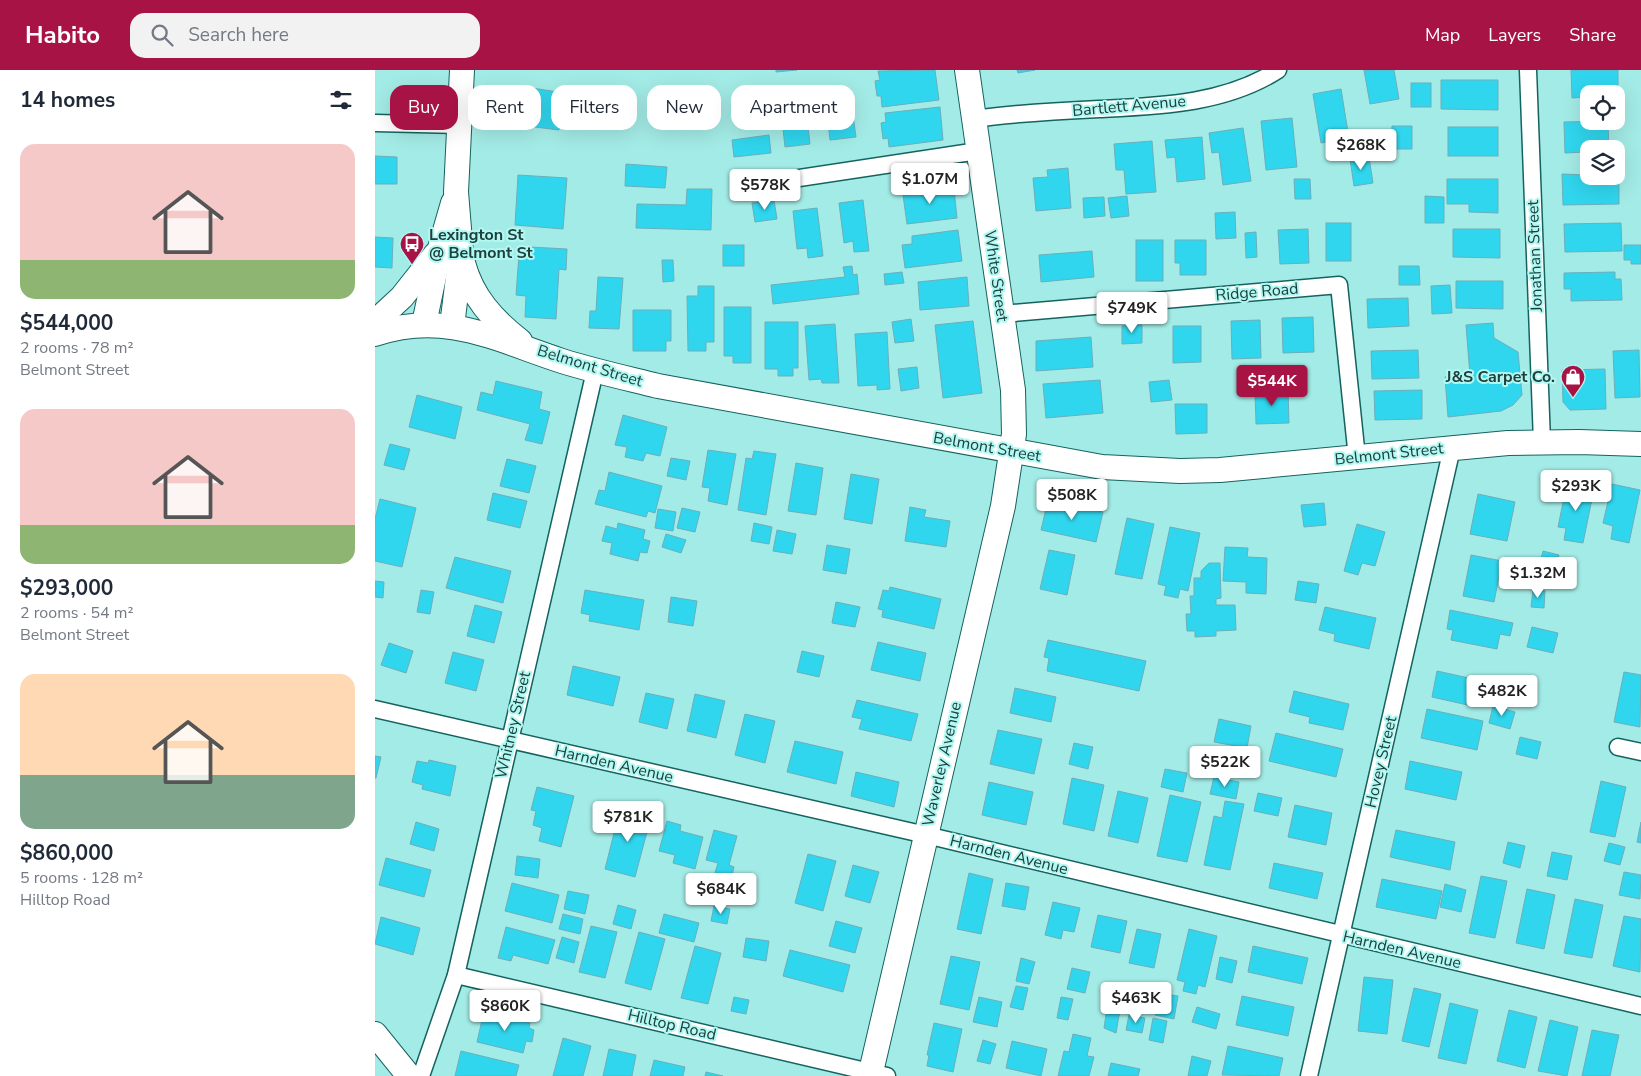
<!DOCTYPE html>
<meta charset="utf-8">
<style>
:root{--surface:#fff;--page:#f2f2f3;--text:#1f2937;--muted:#747a83;--accent:#a81345}
body{margin:0;font-family:"Nunito Sans",sans-serif;background:var(--page);color:var(--text);height:100vh;display:flex;flex-direction:column;font-size:19px;white-space:nowrap}
*{box-sizing:border-box;margin:0}
p{font-size:16px;color:var(--muted)}
.icon{flex:none;width:28px;height:28px;fill:none;stroke:currentColor;stroke-width:2;stroke-linecap:round;stroke-linejoin:round}
.map{position:relative;flex:1;overflow:hidden}
.details{display:flex;flex-direction:column;background:var(--surface);width:375px}
.details>*{flex:none}
.top-card{position:absolute;left:15px;top:15px;width:475px;height:45px;display:flex;gap:10px}
.buttons{position:absolute;left:1205px;top:15px;display:grid;gap:10px}
.buttons a{display:grid;place-items:center;width:45px;height:45px;border-radius:10px;background:var(--surface);box-shadow:0 5px 20px #0002;font-size:25px}
.price{position:absolute;translate:-50% -42px;padding:0 11px;border-radius:5px;background:#fff;color:#222;font-size:16px;line-height:32px;filter:drop-shadow(0 1px 2px #0008)}
.price::after{content:'';position:absolute;left:50%;top:30px;width:15px;height:11px;margin-left:-8px;background:inherit;clip-path:polygon(0 0,100% 0,50% 100%)}
.price.active{background:var(--accent);color:#fff}
ul{padding:0;list-style:none}
li{display:grid;align-content:center;gap:10px;height:265px;padding:0 20px}
li span{display:grid;place-items:center;height:155px;border-radius:15px;color:#555}
li>.icon{margin-inline-start:auto}
span .icon{width:90px;height:90px;fill:#fffc;stroke-width:1}
li b{font-size:21px}
h2{display:flex;justify-content:space-between;align-items:center;height:60px;padding:0 20px;font-size:21px}
.chip{padding:0 18px;border-radius:15px;background:var(--surface);box-shadow:0 5px 20px #0002;font-size:18px;line-height:45px}
.chip.active{background:var(--accent);color:#fff}
header{display:flex;align-items:center;gap:30px;box-sizing:border-box;height:70px;padding:0 25px;background:var(--accent);color:#fff}
header strong{font-size:24px}
nav{display:flex;gap:28px;margin-inline-start:auto;font-size:18px}
.search{width:350px;height:45px;background:var(--page);display:flex;align-items:center;gap:12px;box-sizing:border-box;padding:0 18px;border-radius:15px;color:var(--muted);font-size:19px}
main{display:flex;flex:1;min-height:0}
.map>svg:first-child{display:block}
</style>
<header>
<strong>Habito</strong>
<div class="search"><svg class="icon" aria-label="search" viewBox="0 0 24 24"><circle cx="10" cy="10" r="6"/><path d="M15 15l6 6"/></svg>Search here</div>
<nav><a>Map</a><a>Layers</a><a>Share</a></nav>
</header>
<main>
<section class="details">
<h2>14 homes<svg class="icon" aria-label="filters" viewBox="0 0 24 24"><path d="M4 7h16M4 17h16"/><circle cx="9" cy="7" r="2"/><circle cx="15" cy="17" r="2"/></svg></h2>
<ul>
<li><span style="background:linear-gradient(#f6c9c9 75%,#8fb573 0)"><svg class="icon" aria-label="home" viewBox="0 0 24 24"><path d="M3 11l9-7 9 7M6 9v11h12V9"/></svg></span><div><b>$544,000</b><p>2 rooms · 78 m²</p><p>Belmont Street</p></div></li>
<li><span style="background:linear-gradient(#f6c9c9 75%,#8fb573 0)"><svg class="icon" aria-label="home" viewBox="0 0 24 24"><path d="M3 11l9-7 9 7M6 9v11h12V9"/></svg></span><div><b>$293,000</b><p>2 rooms · 54 m²</p><p>Belmont Street</p></div></li>
<li><span style="background:linear-gradient(#ffd9b3 65%,#7fa58c 0)"><svg class="icon" aria-label="home" viewBox="0 0 24 24"><path d="M3 11l9-7 9 7M6 9v11h12V9"/></svg></span><div><b>$860,000</b><p>5 rooms · 128 m²</p><p>Hilltop Road</p></div></li>
</ul>
</section>
<div class="map">
<svg width="1266" height="1006" viewBox="0 0 1266 1006">
<rect width="100%" height="100%" fill="#a3ebe6"/>
<g fill="#30d6ee" stroke="#6aafbb">
<polygon points="401,0 422,0 401,2"/>
<polygon points="560,0 564,30 507,37 506,26 502,26 500,11 505,10 503,1"/>
<polygon points="642,0 660,0 643,3"/>
<polygon points="989,0 1019,0 1024,29 995,34"/>
<polygon points="1196,0 1243,0 1243,27 1241,27 1241,24 1214,24 1214,27 1197,28"/>
<polygon points="1066,10 1123,10 1123,40 1066,39"/>
<rect x="1036" y="13" width="20" height="24"/>
<polygon points="157,18 189,23 184,60 152,56"/>
<polygon points="966,19 974,68 946,73 938,24"/>
<polygon points="467,26 468,32 476,31 481,67 455,70 450,27"/>
<polygon points="430,30 435,74 410,77 406,41 414,39 413,32"/>
<polygon points="565,37 568,70 514,77 513,68 508,69 506,53 511,52 510,43"/>
<polygon points="917,48 922,97 891,100 886,51"/>
<polygon points="1233,51 1234,79 1214,79 1214,82 1190,83 1189,52"/>
<polygon points="1017,56 1037,56 1037,79 1016,79"/>
<rect x="1073" y="57" width="50" height="29"/>
<polygon points="868,58 876,111 848,115 844,82 837,83 834,63"/>
<polygon points="394,65 396,83 359,87 357,70"/>
<polygon points="827,67 830,109 802,112 800,87 792,88 790,70"/>
<polygon points="777,71 781,122 751,124 749,100 741,100 739,74"/>
<polygon points="0,86 22,87 22,114 0,114"/>
<polygon points="994,87 998,113 979,116 975,89"/>
<polygon points="251,94 292,97 290,118 250,116"/>
<polygon points="693,98 696,138 661,141 658,108 673,107 672,100"/>
<polygon points="1241,103 1244,103 1244,134 1188,135 1187,104 1241,106"/>
<polygon points="143,105 192,108 188,159 140,155"/>
<polygon points="919,109 935,109 936,129 920,129"/>
<polygon points="1072,109 1123,109 1123,143 1094,142 1094,134 1072,134"/>
<polygon points="561,114 562,121 579,119 582,148 532,154 528,125 546,123 546,116"/>
<polygon points="312,119 337,119 336,160 261,158 262,134 311,135"/>
<polygon points="752,126 754,146 736,148 733,128"/>
<polygon points="1050,126 1069,127 1069,153 1050,153"/>
<polygon points="729,127 730,146 709,148 708,128"/>
<polygon points="399,130 402,149 380,152 377,133"/>
<polygon points="488,130 494,181 479,182 478,171 469,173 464,133"/>
<polygon points="442,138 448,186 433,188 432,178 422,179 418,141"/>
<polygon points="860,142 861,168 841,169 840,143"/>
<rect x="951" y="153" width="25" height="38"/>
<polygon points="1246,153 1247,181 1190,182 1189,154"/>
<polygon points="933,159 934,193 905,194 903,160"/>
<polygon points="1078,159 1125,159 1125,188 1078,187"/>
<polygon points="583,160 587,191 530,198 527,175 537,174 537,166"/>
<polygon points="881,162 882,187 871,188 870,163"/>
<polygon points="0,167 18,168 17,198 0,197"/>
<rect x="761" y="170" width="27" height="41"/>
<polygon points="800,170 831,170 831,205 805,205 805,193 800,193"/>
<rect x="348" y="175" width="21" height="21"/>
<polygon points="1249,175 1266,175 1266,194 1256,194 1256,190 1249,190"/>
<polygon points="155,177 192,179 191,200 184,199 181,249 150,247 151,226 141,225 144,184 155,184"/>
<polygon points="717,181 719,207 666,212 664,185"/>
<polygon points="287,190 298,190 299,211 288,212"/>
<polygon points="477,196 478,205 482,204 484,224 398,234 396,215 470,207 468,197"/>
<polygon points="1024,196 1044,196 1045,215 1024,215"/>
<polygon points="527,202 529,213 510,215 509,204"/>
<polygon points="1240,202 1240,209 1246,209 1247,230 1196,231 1196,219 1189,219 1189,203"/>
<polygon points="223,207 248,208 244,259 214,258 215,241 221,241"/>
<polygon points="592,207 594,236 545,240 543,212"/>
<polygon points="1081,211 1128,211 1128,239 1081,238"/>
<polygon points="1075,215 1077,243 1057,244 1056,216"/>
<polygon points="323,216 339,216 339,272 331,272 331,281 313,281 312,226 323,226"/>
<polygon points="1033,228 1034,256 993,258 992,229"/>
<polygon points="349,237 376,237 376,293 358,293 358,286 349,286"/>
<polygon points="258,240 296,240 296,271 291,271 291,281 258,281"/>
<polygon points="938,247 939,282 908,283 907,248"/>
<polygon points="536,249 539,271 520,273 517,252"/>
<polygon points="885,250 886,288 857,289 856,251"/>
<polygon points="598,251 607,323 568,328 560,255"/>
<polygon points="390,252 423,252 423,298 418,298 418,306 403,306 403,299 390,299"/>
<polygon points="1118,253 1119,268 1143,282 1147,325 1138,335 1126,341 1073,347 1070,307 1095,306 1091,255"/>
<polygon points="460,254 464,313 447,313 446,309 434,310 430,256"/>
<polygon points="767,255 767,273 747,274 747,256"/>
<polygon points="798,256 826,256 826,292 798,293"/>
<polygon points="512,262 515,319 502,320 502,315 483,316 480,264"/>
<polygon points="716,267 718,297 661,301 661,271"/>
<polygon points="1043,280 1044,308 997,309 996,281"/>
<polygon points="1264,280 1265,327 1240,328 1238,281"/>
<polygon points="542,297 544,318 526,321 523,299"/>
<polygon points="1230,299 1231,339 1195,340 1188,332 1187,300"/>
<polygon points="725,310 728,343 671,348 668,314"/>
<polygon points="794,310 797,330 776,332 774,312"/>
<polygon points="121,311 167,322 164,339 175,342 167,374 150,370 155,354 102,340 106,322 118,325"/>
<polygon points="913,320 914,353 881,354 880,321"/>
<polygon points="1047,320 1047,349 1000,350 999,321"/>
<polygon points="42,325 87,337 80,369 34,357"/>
<polygon points="800,334 832,334 832,363 801,364"/>
<polygon points="248,345 292,357 285,386 271,383 268,391 250,387 252,377 240,375"/>
<polygon points="15,374 35,379 29,400 9,395"/>
<polygon points="333,380 361,384 352,435 333,431 335,418 327,417"/>
<polygon points="379,381 401,384 391,445 363,440 371,388 377,389"/>
<polygon points="296,388 315,391 311,410 292,406"/>
<polygon points="132,389 161,396 154,423 125,416"/>
<polygon points="421,393 448,398 441,445 413,441"/>
<polygon points="234,402 287,416 280,443 273,441 271,447 220,434 224,420 230,421"/>
<polygon points="476,404 504,409 497,454 469,449"/>
<polygon points="1192,413 1219,419 1208,473 1189,470 1191,458 1183,457"/>
<polygon points="1237,414 1265,420 1254,473 1236,469 1238,456 1228,453"/>
<polygon points="118,423 152,431 145,458 112,450"/>
<polygon points="1103,424 1140,432 1132,471 1095,464"/>
<polygon points="5,429 41,438 27,497 0,491 0,449"/>
<polygon points="673,430 728,442 721,472 666,460"/>
<polygon points="949,433 951,455 929,457 926,435"/>
<polygon points="535,437 551,440 549,447 575,451 571,477 530,471"/>
<polygon points="307,438 325,442 320,462 302,458"/>
<polygon points="283,439 301,442 298,461 280,458"/>
<polygon points="752,448 779,454 767,509 740,504"/>
<polygon points="243,453 270,460 268,469 275,471 272,483 265,482 263,491 235,484 237,473 227,471 231,456 242,459"/>
<polygon points="379,453 397,457 394,474 376,471"/>
<polygon points="982,454 1010,462 1000,496 987,493 983,505 969,501"/>
<polygon points="795,457 825,463 813,521 805,519 803,528 789,525 791,516 783,514"/>
<polygon points="402,460 421,464 417,484 398,481"/>
<polygon points="291,464 311,470 306,483 287,477"/>
<polygon points="452,475 475,479 471,504 448,500"/>
<polygon points="850,477 873,478 872,487 892,488 891,524 871,523 871,512 848,511"/>
<polygon points="674,480 700,485 692,525 665,519"/>
<polygon points="1168,481 1184,485 1176,516 1160,513"/>
<polygon points="1096,485 1127,491 1119,532 1088,526"/>
<polygon points="80,487 136,501 128,533 71,518"/>
<polygon points="834,493 845,493 846,528 841,529 841,535 860,535 861,560 841,561 841,566 820,567 820,561 812,561 811,544 816,544 815,526 819,526 819,508 826,508 826,501"/>
<polygon points="0,511 9,512 8,528 0,527"/>
<polygon points="923,511 944,514 941,533 920,530"/>
<polygon points="515,517 566,529 559,559 507,547 508,540 503,539 508,520 514,521"/>
<polygon points="46,520 59,522 55,544 42,542"/>
<polygon points="210,520 269,530 264,560 214,551 215,545 206,543"/>
<polygon points="1158,520 1170,521 1169,538 1156,537"/>
<polygon points="296,527 322,531 318,556 293,552"/>
<polygon points="461,532 485,537 480,557 457,553"/>
<polygon points="100,535 127,542 119,573 92,566"/>
<polygon points="950,537 1001,548 994,579 959,571 960,564 944,560"/>
<polygon points="1075,540 1138,553 1135,566 1125,564 1122,579 1076,570 1078,560 1072,559"/>
<polygon points="1157,557 1183,563 1178,583 1152,577"/>
<polygon points="673,570 771,591 764,621 672,601 674,588 669,587"/>
<polygon points="503,572 551,583 545,611 496,600"/>
<polygon points="14,573 38,581 31,603 6,595"/>
<polygon points="427,581 449,586 444,607 422,602"/>
<polygon points="78,582 109,590 101,621 70,613"/>
<polygon points="198,596 245,607 238,636 192,625"/>
<polygon points="1062,601 1103,610 1097,636 1057,627"/>
<polygon points="1249,602 1266,605 1265,657 1239,652"/>
<polygon points="640,618 681,627 676,652 635,643"/>
<polygon points="919,621 974,634 968,660 934,653 935,647 914,642"/>
<polygon points="271,623 299,629 292,659 264,652"/>
<polygon points="320,624 350,631 341,668 312,661"/>
<polygon points="482,630 543,644 536,671 484,659 487,649 477,647"/>
<polygon points="1118,636 1140,642 1135,659 1114,653"/>
<polygon points="1052,639 1108,651 1102,680 1046,668"/>
<polygon points="370,644 400,651 390,693 360,685"/>
<polygon points="844,649 876,656 872,678 839,672"/>
<polygon points="623,660 667,669 659,704 615,694"/>
<polygon points="901,663 968,679 961,707 894,691"/>
<polygon points="1145,667 1166,672 1162,689 1141,684"/>
<polygon points="420,671 468,682 461,714 412,702"/>
<polygon points="699,673 718,677 713,699 694,694"/>
<polygon points="0,686 6,687 1,708 0,708"/>
<polygon points="54,690 81,696 75,726 47,719 48,715 37,712 42,691 53,693"/>
<polygon points="1035,691 1087,702 1081,730 1030,719"/>
<polygon points="790,699 812,703 808,722 786,717"/>
<polygon points="481,702 524,712 519,737 476,726"/>
<polygon points="839,707 864,712 861,729 835,724"/>
<polygon points="697,708 729,715 719,761 688,754"/>
<polygon points="1226,711 1251,717 1240,767 1215,762"/>
<polygon points="614,712 658,722 651,755 607,745"/>
<polygon points="162,717 199,726 186,777 164,771 167,758 158,755 161,741 156,740"/>
<polygon points="743,721 773,728 763,773 733,766"/>
<polygon points="883,723 907,728 903,746 879,741"/>
<polygon points="795,725 826,732 812,792 782,786"/>
<polygon points="850,731 869,734 855,800 829,795 839,746 847,748"/>
<polygon points="920,735 957,743 951,775 913,767"/>
<polygon points="245,739 276,747 260,807 230,799"/>
<polygon points="292,751 306,755 305,761 328,767 320,799 298,793 300,785 284,781"/>
<polygon points="41,752 64,759 59,781 35,774"/>
<polygon points="1266,752 1266,773 1262,772"/>
<polygon points="339,760 362,766 354,795 359,797 356,810 339,806 343,793 331,790"/>
<polygon points="1021,760 1080,772 1075,800 1015,787"/>
<polygon points="1133,772 1150,776 1145,798 1128,793"/>
<polygon points="1234,773 1250,777 1245,795 1229,791"/>
<polygon points="1177,782 1197,786 1192,810 1172,806"/>
<polygon points="433,784 461,791 448,841 420,833"/>
<polygon points="142,786 165,789 163,808 140,805"/>
<polygon points="11,788 56,800 49,827 4,815"/>
<polygon points="899,793 948,803 942,829 894,818"/>
<polygon points="478,795 504,802 495,833 470,826"/>
<polygon points="1249,802 1266,805 1265,829 1244,825"/>
<polygon points="594,803 618,809 606,864 582,859"/>
<polygon points="1106,806 1132,811 1120,868 1094,863"/>
<polygon points="1007,809 1067,821 1061,849 1001,837"/>
<polygon points="137,813 184,825 177,853 130,841"/>
<polygon points="631,813 654,817 650,840 627,836"/>
<polygon points="1070,814 1091,820 1086,842 1065,837"/>
<polygon points="1152,819 1180,825 1169,879 1141,873"/>
<polygon points="193,821 214,825 210,844 189,839"/>
<polygon points="1200,829 1228,835 1217,888 1189,883"/>
<polygon points="678,832 705,838 699,862 688,860 686,869 670,865"/>
<polygon points="243,835 261,840 256,859 238,854"/>
<polygon points="339,836 355,839 352,854 336,851"/>
<polygon points="188,844 208,849 205,864 184,859"/>
<polygon points="289,844 324,853 319,872 284,863"/>
<polygon points="723,845 752,851 745,883 716,877"/>
<polygon points="1249,846 1266,849 1265,902 1238,896"/>
<polygon points="6,847 45,858 38,885 0,874"/>
<polygon points="461,851 487,858 480,883 454,876"/>
<polygon points="216,856 242,862 230,908 204,902"/>
<polygon points="131,857 180,870 173,894 138,885 136,891 123,888"/>
<polygon points="762,859 786,864 779,898 754,893"/>
<polygon points="814,859 842,866 830,917 823,915 821,924 808,921 810,912 802,910"/>
<polygon points="264,862 290,869 276,920 250,913"/>
<polygon points="187,867 204,872 199,893 181,888"/>
<polygon points="371,868 394,871 391,891 368,887"/>
<polygon points="320,876 346,883 333,934 306,928"/>
<polygon points="878,876 933,888 927,914 873,902"/>
<polygon points="415,880 475,895 468,922 408,906"/>
<polygon points="576,886 605,892 594,940 565,934"/>
<polygon points="845,887 862,891 857,913 841,909"/>
<polygon points="646,888 660,892 654,914 641,911"/>
<polygon points="697,898 715,902 710,923 692,919"/>
<polygon points="989,907 1018,910 1012,964 983,961"/>
<polygon points="641,916 653,918 648,940 635,937"/>
<polygon points="1039,918 1066,924 1054,977 1027,971"/>
<polygon points="783,923 803,926 799,949 780,945"/>
<polygon points="867,926 919,937 913,966 861,955"/>
<polygon points="359,927 374,930 371,944 356,941"/>
<polygon points="604,927 627,932 622,957 598,952"/>
<polygon points="686,927 698,929 693,950 682,948"/>
<polygon points="1075,933 1103,940 1091,994 1063,988"/>
<polygon points="822,937 845,944 841,959 817,952"/>
<polygon points="732,938 745,940 741,963 729,958"/>
<polygon points="1134,940 1162,947 1150,998 1122,991"/>
<polygon points="109,941 155,953 154,958 159,960 157,972 151,971 148,983 102,972"/>
<polygon points="754,945 770,948 767,963 751,960"/>
<polygon points="778,948 792,951 788,973 774,970"/>
<polygon points="1175,950 1203,957 1192,1006 1163,1001"/>
<polygon points="559,953 587,959 578,1002 552,996 554,985 552,985"/>
<polygon points="1217,960 1244,965 1235,1006 1207,1006"/>
<polygon points="698,964 716,968 712,986 719,987 714,1006 683,1006 689,981 694,982"/>
<polygon points="188,968 216,976 208,1006 178,1006"/>
<polygon points="608,970 621,974 615,994 602,991"/>
<polygon points="637,971 672,979 666,1006 631,998"/>
<polygon points="853,976 908,988 904,1006 847,1005"/>
<polygon points="234,979 261,985 257,1006 228,1006"/>
<polygon points="86,981 144,995 141,1006 80,1006"/>
<polygon points="817,986 836,991 832,1006 813,1006"/>
<polygon points="279,990 310,997 308,1006 275,1006"/>
<polygon points="736,993 765,999 763,1006 733,1006"/>
<polygon points="331,1002 348,1006 330,1006"/>
</g>
<g fill="none" stroke-linecap="round" stroke-linejoin="round">
<defs>
<g id="street">
<polyline points="1153,0 1167,372"/>
<path d="M599 49C640 43 682 41 724 39 785 36 850 34 903 0"/>
<polyline points="0,53 84,55"/>
<polyline points="371,116 603,81"/>
<polyline points="627,244 964,215 982,388"/>
<polyline points="0,639 551,765 1266,936"/>
<polyline points="1243,677 1266,682"/>
<polyline points="81,905 512,1006"/>
<polyline points="46,1006 81,905 220,301"/>
<polyline points="934,1006 1077,378"/>
</g>
<g id="secondary">
<path d="M88 193C97 227 118 250 145 271"/>
<polyline points="0,252 27,227 60,185"/>
<polyline points="49,254 65,178 78,133"/>
<polyline points="77,256 86,183 81,122 87,0"/>
<path d="M0 264C70 240 122 270 187 291 219 301 251 308 283 316L727 397 805 401 845 400 1133 373 1204 372 1266 374"/>
<polyline points="0,964 34,1006"/>
<polyline points="495,1006 628,436 639,364 638,320 592,0"/>
</g>
</defs>
<use href="#street" stroke="#14635f" stroke-width="19"/>
<use href="#secondary" stroke="#14635f" stroke-width="26"/>
<use href="#street" stroke="#fff" stroke-width="16"/>
<use href="#secondary" stroke="#fff" stroke-width="24"/>
</g>
<defs>
<symbol id="bus-pin" viewBox="-11 -11 22 30"><path d="M0 17L-7.5 6A9.5 9.5 0 1 1 7.5 6Z" fill="#a81345" stroke="#b0f9f3"/><path d="M-5-6H5V4H4V6H2V4H-2V6H-4V4H-5ZM-3.5-4V0h7V-4ZM-3.5 1.2v1.5H-2V1.2ZM2 1.2v1.5H3.5V1.2Z" fill="#fff"/></symbol>
<symbol id="shop-pin" viewBox="-11 -11 22 30"><path d="M0 17L-7.5 6A9.5 9.5 0 1 1 7.5 6Z" fill="#a81345" stroke="#b0f9f3"/><path d="M-5-2.5h2.3a2.7 3.5 0 0 1 5.4 0H5L5.5 6h-11ZM-1.5-2.5h3a1.5 2.3 0 0 0-3 0Z" fill="#fff"/></symbol>
</defs>
<g fill-rule="evenodd">
<use href="#bus-pin" x="23" y="160" width="28" height="38"/>
<use href="#shop-pin" x="1184" y="293" width="28" height="38"/>
</g>
<g text-anchor="middle" dominant-baseline="central" stroke-width="4" stroke-linejoin="round" paint-order="stroke">
<g font-size="16" fill="#203e3c" stroke="#b0f9f3">
<text transform="translate(754 36) rotate(-5)">Bartlett Avenue</text>
<text transform="translate(1160 186) rotate(-92)">Jonathan Street</text>
<text transform="translate(621 206) rotate(82)">White Street</text>
<text transform="translate(882 222) rotate(-5)">Ridge Road</text>
<text transform="translate(215 296) rotate(17)">Belmont Street</text>
<text transform="translate(612 377) rotate(10)">Belmont Street</text>
<text transform="translate(1014 384) rotate(-6)">Belmont Street</text>
<text transform="translate(138 655) rotate(-77)">Whitney Street</text>
<text transform="translate(1006 692) rotate(-77)">Hovey Street</text>
<text transform="translate(239 694) rotate(13)">Harnden Avenue</text>
<text transform="translate(567 694) rotate(-77)">Waverley Avenue</text>
<text transform="translate(634 785) rotate(14)">Harnden Avenue</text>
<text transform="translate(1027 880) rotate(13)">Harnden Avenue</text>
<text transform="translate(297 955) rotate(13)">Hilltop Road</text>
</g>
<g font-size="16" font-weight="bold" fill="#203e3c" stroke="#b0f9f3" text-anchor="start">
<text x="54" y="165">Lexington St<tspan x="54" dy="18">@ Belmont St</tspan></text>
<text x="1180" y="307" text-anchor="end">J&amp;S Carpet Co.</text>
</g>
</g>
</svg>
<div class="buttons">
<a><svg class="icon" aria-label="locate" viewBox="0 0 24 24"><circle cx="12" cy="12" r="6"/><path d="M12 2v4M12 18v4M2 12h4M18 12h4"/></svg></a>
<a><svg class="icon" aria-label="layers" viewBox="0 0 24 24"><path d="M12 4l9 5-9 5-9-5zM3 14l9 5 9-5"/></svg></a>
</div>
<b class="price" style="left:986px;top:101px">$268K</b>
<b class="price" style="left:555px;top:135px">$1.07M</b>
<b class="price" style="left:390px;top:141px">$578K</b>
<b class="price" style="left:757px;top:264px">$749K</b>
<b class="price active" style="left:897px;top:337px">$544K</b>
<b class="price" style="left:1201px;top:442px">$293K</b>
<b class="price" style="left:697px;top:451px">$508K</b>
<b class="price" style="left:1163px;top:529px">$1.32M</b>
<b class="price" style="left:1127px;top:647px">$482K</b>
<b class="price" style="left:850px;top:718px">$522K</b>
<b class="price" style="left:253px;top:773px">$781K</b>
<b class="price" style="left:346px;top:845px">$684K</b>
<b class="price" style="left:761px;top:954px">$463K</b>
<b class="price" style="left:130px;top:962px">$860K</b>
<div class="top-card">
<a class="chip active">Buy</a>
<a class="chip">Rent</a>
<a class="chip">Filters</a>
<a class="chip">New</a>
<a class="chip">Apartment</a>
</div>
</div>
</main>
